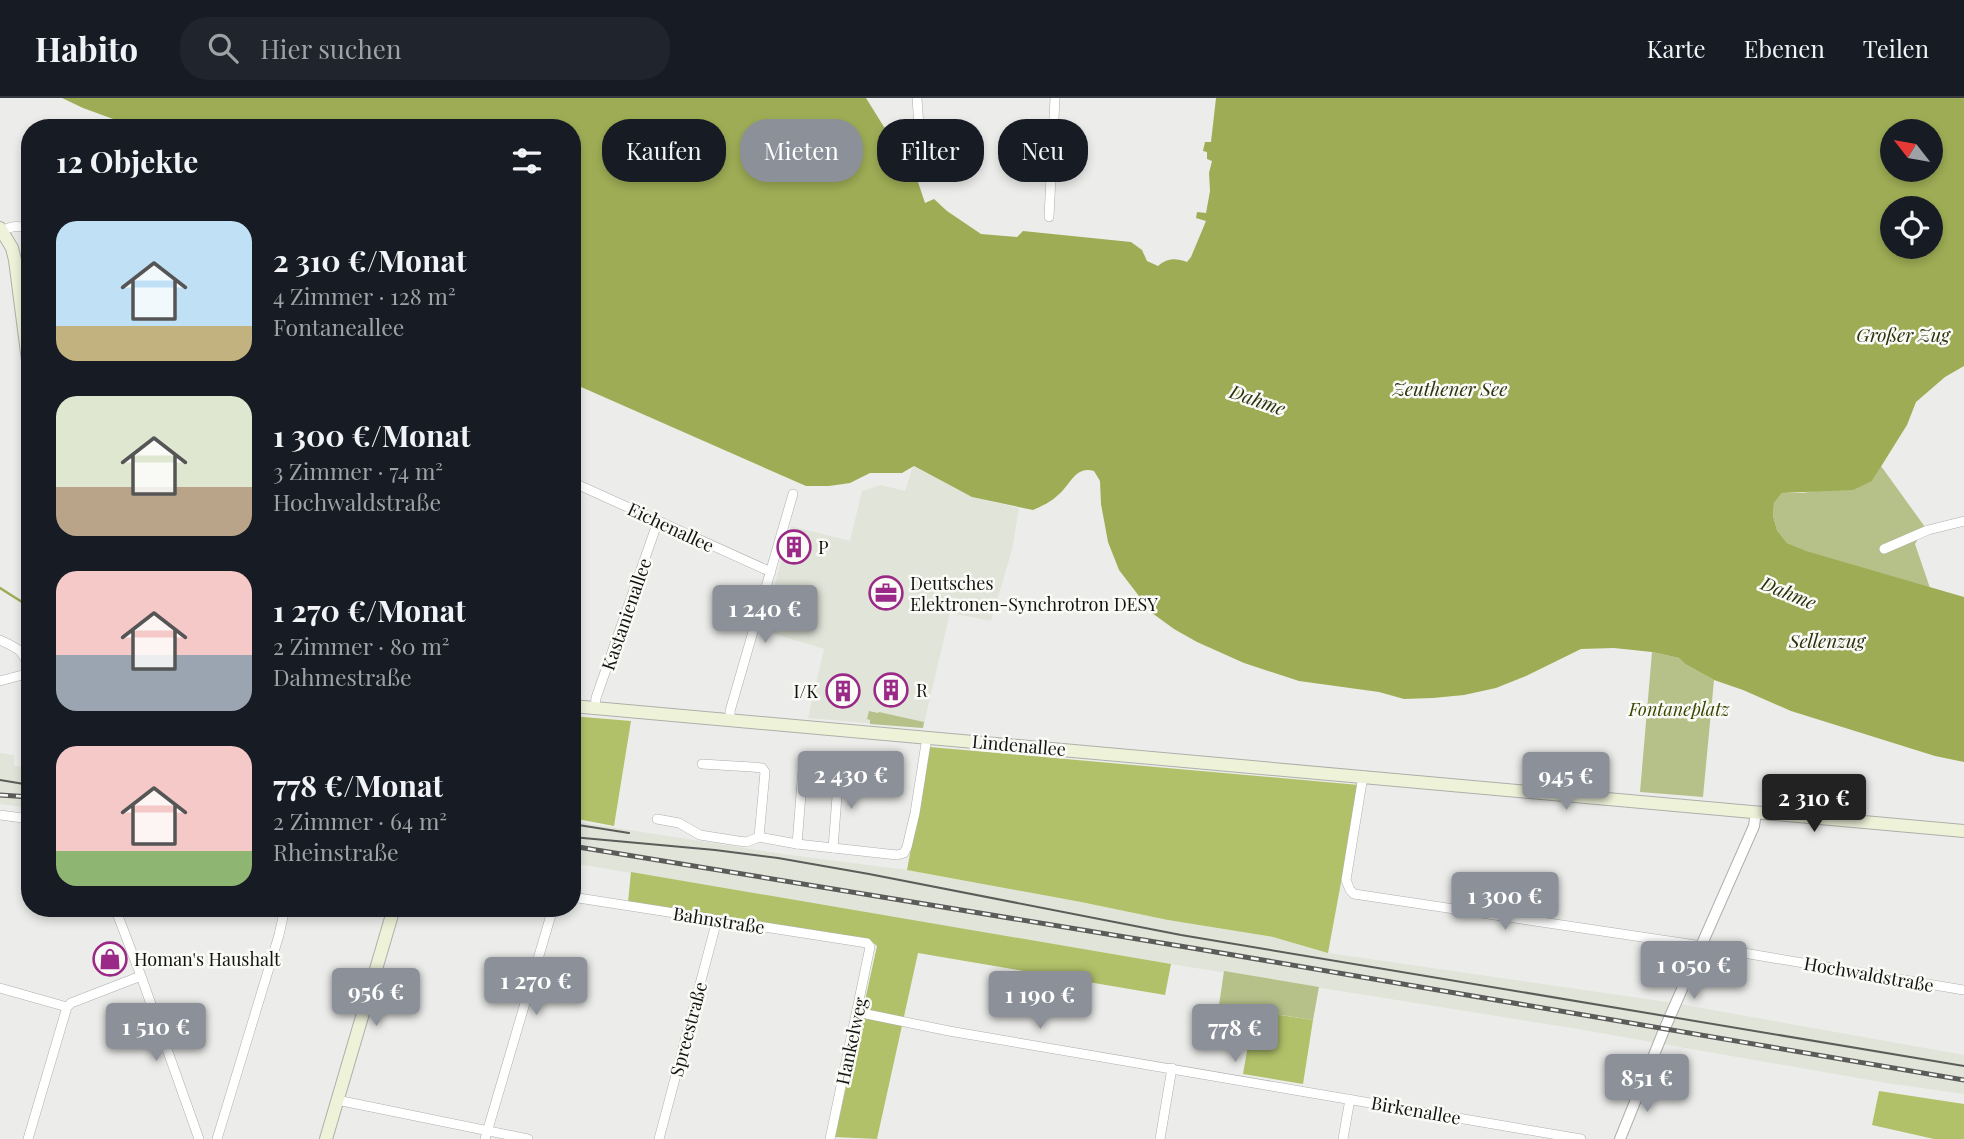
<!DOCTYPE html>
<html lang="de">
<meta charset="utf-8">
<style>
:root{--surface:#171b24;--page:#20242c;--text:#f1f3f6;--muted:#9ea1a6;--line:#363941;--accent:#8c9099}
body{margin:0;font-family:"Playfair Display",serif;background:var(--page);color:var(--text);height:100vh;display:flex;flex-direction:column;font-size:26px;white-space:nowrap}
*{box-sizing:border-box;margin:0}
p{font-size:23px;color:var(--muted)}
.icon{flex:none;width:38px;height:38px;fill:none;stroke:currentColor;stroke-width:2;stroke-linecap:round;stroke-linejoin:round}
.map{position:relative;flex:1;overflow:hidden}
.side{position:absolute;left:21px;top:21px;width:560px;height:798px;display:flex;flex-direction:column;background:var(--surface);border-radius:28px;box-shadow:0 4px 10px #0003}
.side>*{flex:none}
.banner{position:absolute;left:602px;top:21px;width:665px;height:63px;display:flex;gap:14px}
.needle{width:46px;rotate:301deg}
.tools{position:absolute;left:1880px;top:21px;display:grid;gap:14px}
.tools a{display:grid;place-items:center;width:63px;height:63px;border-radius:50%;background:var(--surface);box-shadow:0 4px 10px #0003;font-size:35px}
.price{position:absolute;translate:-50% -60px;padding:0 16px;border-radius:7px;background:var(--accent);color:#fff;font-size:23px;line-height:46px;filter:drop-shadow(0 2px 4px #0008)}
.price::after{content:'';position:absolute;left:50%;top:42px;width:21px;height:16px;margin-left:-10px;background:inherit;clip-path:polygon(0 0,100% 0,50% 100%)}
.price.on{background:#222;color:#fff}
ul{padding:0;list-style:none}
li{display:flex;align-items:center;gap:21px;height:175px;padding:0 35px}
li span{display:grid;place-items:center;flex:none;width:196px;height:140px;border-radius:21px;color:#555}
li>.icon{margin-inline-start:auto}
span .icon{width:84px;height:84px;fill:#fffc;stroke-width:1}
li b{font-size:30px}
h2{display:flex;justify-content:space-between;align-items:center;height:84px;padding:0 35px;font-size:30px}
.chip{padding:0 24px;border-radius:28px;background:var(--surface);box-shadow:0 4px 10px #0003;font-size:24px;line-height:63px}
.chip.on{background:var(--accent);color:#fff}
header{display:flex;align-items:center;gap:42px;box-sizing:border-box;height:98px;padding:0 35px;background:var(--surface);border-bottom:2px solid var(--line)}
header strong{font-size:33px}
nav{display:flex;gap:38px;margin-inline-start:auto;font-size:24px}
.search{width:490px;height:63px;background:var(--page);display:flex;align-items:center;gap:18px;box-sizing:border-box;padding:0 24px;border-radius:28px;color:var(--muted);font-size:26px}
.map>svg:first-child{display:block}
</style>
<header>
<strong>Habito</strong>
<div class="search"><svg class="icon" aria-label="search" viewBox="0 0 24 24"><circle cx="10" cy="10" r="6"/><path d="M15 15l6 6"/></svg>Hier suchen</div>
<nav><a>Karte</a><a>Ebenen</a><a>Teilen</a></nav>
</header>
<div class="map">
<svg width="1964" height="1041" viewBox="0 0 1964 1041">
<rect width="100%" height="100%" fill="#ecedea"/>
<g fill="#e1e4d8">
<polygon points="913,368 972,399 1019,410 1012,452 991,523 950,515 923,630 808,620 824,551 762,532 791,428 850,443 862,393 881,387 905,393"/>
<polygon points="0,655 14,657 14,668 30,669 30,710 0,706"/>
<polygon points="572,723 783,756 907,772 1081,804 1168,822 1273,839 1328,855 1674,905 1964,957 1964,996 1886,985 1578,931 1171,866 572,765"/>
</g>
<g fill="#b6c18a">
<polygon points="1881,368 1925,429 1915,446 1930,490 1806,454 1787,445 1777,432 1773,418 1774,405 1782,395 1803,395 1872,383"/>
<polygon points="1652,554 1679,560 1685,566 1714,582 1703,699 1640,694"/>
<polygon points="869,613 878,615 879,614 924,624 923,630 870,626 870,622 867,621"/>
<polygon points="1224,873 1319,889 1313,922 1219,907"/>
</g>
<g fill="#b1c169">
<polygon points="572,618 631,623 614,728 572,720"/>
<polygon points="930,649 1359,687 1328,855 1273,839 1168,822 1081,804 907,772"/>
<polygon points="631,774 1171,866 1165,897 918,855 877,1041 835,1039 877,848 869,841 628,804"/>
<polygon points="1254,913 1313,922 1303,986 1243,976"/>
<polygon points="1879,993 1964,1006 1964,1041 1934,1041 1872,1027"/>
</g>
<path fill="#9ead55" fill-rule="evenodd" d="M62 0H866L894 45 905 55 915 75 925 105 934 101 947 113 981 136 1017 139 1023 133 1131 144 1142 152 1147 163 1158 168C1168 160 1175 160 1187 164L1191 159 1206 123 1196 120 1197 114 1206 115 1210 93 1209 75 1212 63 1207 61V54L1203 53 1205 44H1211L1216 0H1964V268L1945 279 1916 304 1907 327 1872 383 1853 392 1782 395 1774 405 1773 418 1777 432 1787 445 1806 453 1964 499V664L1935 658 1791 613 1743 592 1714 582 1685 566 1679 560 1652 554 1614 550 1581 551 1526 578 1496 590 1464 597 1433 600 1404 601 1379 594 1299 583 1244 565 1197 544 1174 531 1152 515 1119 472 1108 444 1101 406 1100 383 1094 373C1075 367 1070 388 1058 397 1051 404 1042 408 1033 412L972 399 914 368 902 375H870L850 385 829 388H806L572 285V30H138L83 10ZM1892 33H1930V72H1892ZM1892 110H1930V149H1892Z"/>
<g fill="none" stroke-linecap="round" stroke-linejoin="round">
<polyline stroke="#9ead55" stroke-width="2.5" points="0,490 22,504 30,505"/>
<defs>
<g id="minor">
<polyline points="917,0 920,43"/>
<polyline points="1049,119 1055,0"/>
<path d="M2 133C12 127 19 128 30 130"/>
<polyline points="572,384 771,474"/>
<polyline points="1884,451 1928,432 1964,423"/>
<path d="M0 542C20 551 23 552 30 573"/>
<polyline points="0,583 30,575"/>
<polyline points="595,610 596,600 658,423"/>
<polyline points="730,622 730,613 793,396"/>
<polyline points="702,666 752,669 762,670 765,674 759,739"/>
<polyline points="1363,678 1346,782 1350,792 1354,796 1702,848 1964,892"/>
<polyline points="0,717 30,721"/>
<polyline points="657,721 679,725 700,737 738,743 747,744 759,739 797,746 897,757 904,755 907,749 915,715 927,639"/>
<polyline points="797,746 803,671"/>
<polyline points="833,750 839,673"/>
<polyline points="572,799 867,845 870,849 830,1041"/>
<polyline points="115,810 141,878 199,1041"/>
<polyline points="0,890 67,909 71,905 141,878"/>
<polyline points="857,914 949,933 1581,1041"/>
<polyline points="337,1002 528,1041"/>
<polyline points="28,1041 67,909"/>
<polyline points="217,1041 279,837 285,810"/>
<polyline points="485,1041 553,810"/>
<polyline points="659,1041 717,822"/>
<polyline points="1160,1041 1172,970"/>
<polyline points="1343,1041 1350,1001"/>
</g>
<polyline id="tertiary" points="1620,1041 1664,932 1754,728 1756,714"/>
<g id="secondary">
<polyline points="0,130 12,150 15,162 30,278"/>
<polyline points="572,608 1964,733"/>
<polyline points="326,1041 394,810"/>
</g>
</defs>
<use href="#minor" stroke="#aeafab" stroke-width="10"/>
<use href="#tertiary" stroke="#aeafab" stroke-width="12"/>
<use href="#secondary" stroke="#aeafab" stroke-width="14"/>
<use href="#minor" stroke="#fff" stroke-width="9"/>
<use href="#tertiary" stroke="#fff" stroke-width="10"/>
<use href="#secondary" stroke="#edf2d9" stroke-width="12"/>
<g stroke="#5b5c5a" stroke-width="2">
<polyline points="0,682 30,687"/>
<polyline points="572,726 629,735"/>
<polyline points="572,739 715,752 778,760 869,776 1181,837 1964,968"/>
</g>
<defs>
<g id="rail">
<polyline points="0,697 30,699"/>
<polyline points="572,748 1198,851 1964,982"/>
</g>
</defs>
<use href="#rail" stroke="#5b5c5a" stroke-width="5"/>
<use href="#rail" stroke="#fafbf7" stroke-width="2.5" stroke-dasharray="8" stroke-linecap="butt"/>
</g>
<defs>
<symbol id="building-ring" viewBox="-11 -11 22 22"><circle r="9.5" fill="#fafbf7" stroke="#9a2987" stroke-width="1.5"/><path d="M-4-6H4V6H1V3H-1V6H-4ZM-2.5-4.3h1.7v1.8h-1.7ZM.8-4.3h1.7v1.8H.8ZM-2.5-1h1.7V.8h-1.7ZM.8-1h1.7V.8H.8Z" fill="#9a2987"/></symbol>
<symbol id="office-ring" viewBox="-11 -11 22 22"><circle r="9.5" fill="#fafbf7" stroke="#9a2987" stroke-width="1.5"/><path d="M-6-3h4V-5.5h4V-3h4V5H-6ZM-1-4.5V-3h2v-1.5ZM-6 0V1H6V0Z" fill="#9a2987"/></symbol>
<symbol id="shop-ring" viewBox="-11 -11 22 22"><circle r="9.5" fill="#fafbf7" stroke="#9a2987" stroke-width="1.5"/><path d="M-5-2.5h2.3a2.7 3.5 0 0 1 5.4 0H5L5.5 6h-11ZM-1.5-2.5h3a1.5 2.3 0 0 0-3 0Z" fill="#9a2987"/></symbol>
</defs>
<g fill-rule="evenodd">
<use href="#building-ring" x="775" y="430" width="38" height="38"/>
<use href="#office-ring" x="867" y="476" width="38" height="38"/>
<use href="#building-ring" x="872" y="573" width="38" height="38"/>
<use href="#building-ring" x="824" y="574" width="38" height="38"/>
<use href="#shop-ring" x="91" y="842" width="38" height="38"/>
</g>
<g text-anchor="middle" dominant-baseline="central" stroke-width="5" stroke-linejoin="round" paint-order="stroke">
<g font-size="18" fill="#131312" stroke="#fafbf7">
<text transform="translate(671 429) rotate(25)">Eichenallee</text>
<text transform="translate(626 516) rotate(-71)">Kastanienallee</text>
<text transform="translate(1019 647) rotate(5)">Lindenallee</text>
<text transform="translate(719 822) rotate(9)">Bahnstraße</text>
<text transform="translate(1869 876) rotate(10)">Hochwaldstraße</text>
<text transform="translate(688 931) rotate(-75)">Spreestraße</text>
<text transform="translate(851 943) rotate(-78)">Hankelweg</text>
<text transform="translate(1416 1012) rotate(10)">Birkenallee</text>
</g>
<g font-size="18" fill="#131312" stroke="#fafbf7" text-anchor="start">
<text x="818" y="449">P</text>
<text x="910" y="485">Deutsches<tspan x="910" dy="21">Elektronen-Synchrotron DESY</tspan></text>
<text x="916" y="592">R</text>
<text x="818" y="593" text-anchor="end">I/K</text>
<text x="134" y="861">Homan's Haushalt</text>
</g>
<g font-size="18" font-style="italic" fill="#3b4400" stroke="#fafbf7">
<text x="1679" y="611">Fontaneplatz</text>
</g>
<g font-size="19" font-style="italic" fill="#2c320c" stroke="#fafbf7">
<text x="1903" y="236">Großer Zug</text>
<text x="1450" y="290">Zeuthener See</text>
<text transform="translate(1258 301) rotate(19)">Dahme</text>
<text transform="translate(1789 494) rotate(22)">Dahme</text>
<text x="1827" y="542">Sellenzug</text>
</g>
</g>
</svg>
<div class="tools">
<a><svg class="needle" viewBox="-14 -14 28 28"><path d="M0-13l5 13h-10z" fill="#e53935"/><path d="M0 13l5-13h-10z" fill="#9ea1a6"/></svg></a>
<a><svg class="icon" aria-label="locate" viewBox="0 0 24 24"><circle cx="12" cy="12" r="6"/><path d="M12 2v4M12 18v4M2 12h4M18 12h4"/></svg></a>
</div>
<b class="price" style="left:765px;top:547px">1 240 €</b>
<b class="price" style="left:851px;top:713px">2 430 €</b>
<b class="price" style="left:1566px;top:714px">945 €</b>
<b class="price on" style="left:1814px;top:736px">2 310 €</b>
<b class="price" style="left:1505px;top:834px">1 300 €</b>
<b class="price" style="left:1694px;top:903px">1 050 €</b>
<b class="price" style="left:536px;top:919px">1 270 €</b>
<b class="price" style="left:376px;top:930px">956 €</b>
<b class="price" style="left:1040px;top:933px">1 190 €</b>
<b class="price" style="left:156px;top:965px">1 510 €</b>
<b class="price" style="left:1235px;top:966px">778 €</b>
<b class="price" style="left:1647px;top:1016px">851 €</b>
<div class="banner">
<a class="chip">Kaufen</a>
<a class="chip on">Mieten</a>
<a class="chip">Filter</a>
<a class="chip">Neu</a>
</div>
<section class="side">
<h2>12 Objekte<svg class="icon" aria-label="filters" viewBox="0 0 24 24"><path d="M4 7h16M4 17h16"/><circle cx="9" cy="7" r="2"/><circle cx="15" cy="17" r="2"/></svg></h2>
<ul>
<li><span style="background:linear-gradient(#bfe0f5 75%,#c2b280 0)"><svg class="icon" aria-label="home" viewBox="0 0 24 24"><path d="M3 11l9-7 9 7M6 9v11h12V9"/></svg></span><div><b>2 310 €/Monat</b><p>4 Zimmer · 128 m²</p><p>Fontaneallee</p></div></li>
<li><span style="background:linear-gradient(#dfe7d0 65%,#b9a48a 0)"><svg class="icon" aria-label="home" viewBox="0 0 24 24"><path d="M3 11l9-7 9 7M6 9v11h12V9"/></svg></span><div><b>1 300 €/Monat</b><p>3 Zimmer · 74 m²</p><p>Hochwaldstraße</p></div></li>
<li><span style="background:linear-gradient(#f6c9c9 60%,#9aa5b1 0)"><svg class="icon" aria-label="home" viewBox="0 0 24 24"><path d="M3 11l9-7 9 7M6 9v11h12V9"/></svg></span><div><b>1 270 €/Monat</b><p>2 Zimmer · 80 m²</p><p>Dahmestraße</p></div></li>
<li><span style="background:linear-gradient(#f6c9c9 75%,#8fb573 0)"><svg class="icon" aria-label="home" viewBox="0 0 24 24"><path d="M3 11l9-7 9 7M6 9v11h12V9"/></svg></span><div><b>778 €/Monat</b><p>2 Zimmer · 64 m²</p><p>Rheinstraße</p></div></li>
</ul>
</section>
</div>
